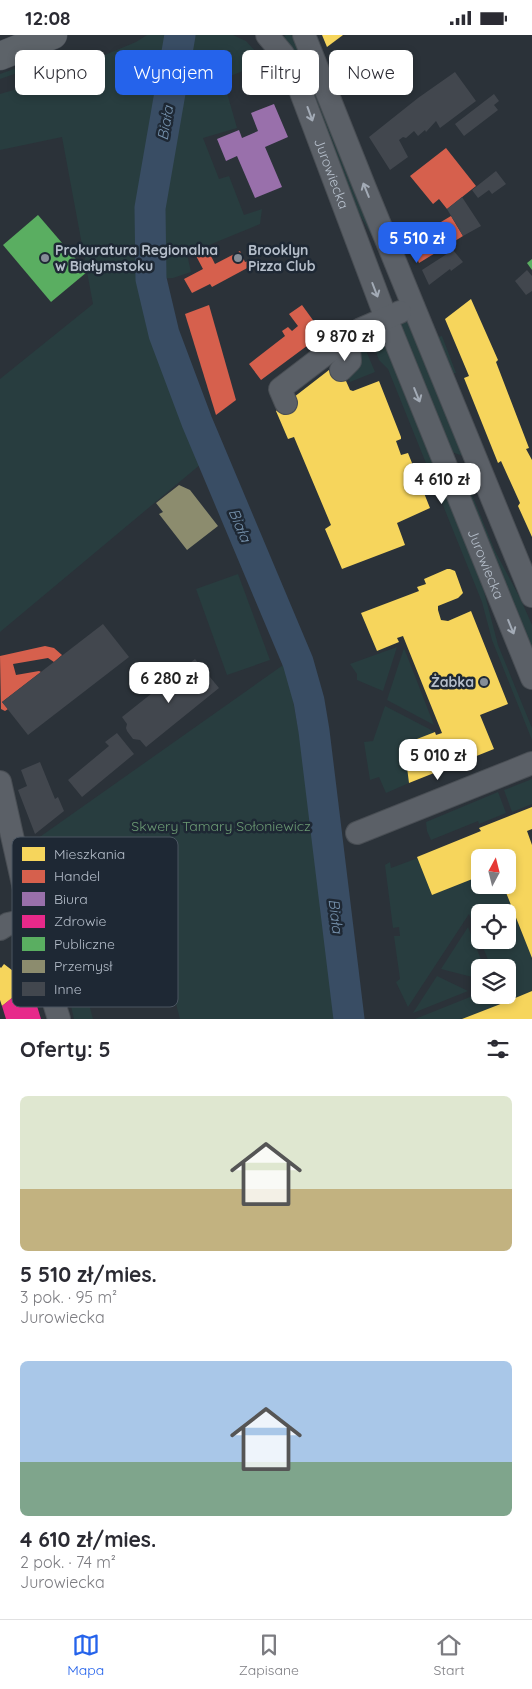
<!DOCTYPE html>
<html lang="pl">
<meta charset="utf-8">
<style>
:root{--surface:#fff;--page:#f7f7f7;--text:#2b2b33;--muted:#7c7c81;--line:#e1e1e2;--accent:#2563eb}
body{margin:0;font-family:Quicksand,sans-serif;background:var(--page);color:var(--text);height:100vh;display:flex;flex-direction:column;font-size:19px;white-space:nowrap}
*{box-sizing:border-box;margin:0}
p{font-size:16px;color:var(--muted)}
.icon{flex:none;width:28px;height:28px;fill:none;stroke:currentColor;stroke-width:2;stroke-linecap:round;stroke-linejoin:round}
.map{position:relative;height:984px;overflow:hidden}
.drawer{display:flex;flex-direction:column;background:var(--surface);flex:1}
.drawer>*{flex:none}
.banner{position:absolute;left:15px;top:15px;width:502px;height:45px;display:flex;gap:10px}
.needle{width:32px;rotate:7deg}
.controls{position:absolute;left:471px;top:814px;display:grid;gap:10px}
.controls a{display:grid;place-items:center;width:45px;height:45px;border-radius:8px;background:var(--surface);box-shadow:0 2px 8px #0003;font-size:25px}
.price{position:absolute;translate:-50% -42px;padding:0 11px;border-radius:10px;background:#fff;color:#222;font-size:16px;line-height:32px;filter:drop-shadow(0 1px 2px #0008)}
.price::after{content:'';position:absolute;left:50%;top:30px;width:15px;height:11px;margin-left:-8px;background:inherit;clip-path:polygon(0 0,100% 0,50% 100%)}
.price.selected{background:var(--accent);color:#fff}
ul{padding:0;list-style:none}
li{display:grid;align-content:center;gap:10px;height:265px;padding:0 20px}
li span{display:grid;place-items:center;height:155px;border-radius:8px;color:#555}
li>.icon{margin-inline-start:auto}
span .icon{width:90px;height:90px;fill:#fffc;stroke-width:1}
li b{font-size:21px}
h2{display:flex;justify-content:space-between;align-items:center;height:60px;padding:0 20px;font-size:21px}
.tag{padding:0 18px;border-radius:8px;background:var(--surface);box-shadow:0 2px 8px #0003;font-size:18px;line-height:45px}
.tag.selected{background:var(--accent);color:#fff}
.status{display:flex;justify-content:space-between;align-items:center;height:35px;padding:0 25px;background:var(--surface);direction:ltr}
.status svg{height:14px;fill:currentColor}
.dock{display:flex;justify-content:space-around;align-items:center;height:70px;border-top:1px solid var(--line);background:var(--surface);font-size:14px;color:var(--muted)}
.dock a{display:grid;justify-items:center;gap:2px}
.dock .selected{color:var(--accent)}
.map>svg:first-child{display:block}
</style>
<div class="status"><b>12:08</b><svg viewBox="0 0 49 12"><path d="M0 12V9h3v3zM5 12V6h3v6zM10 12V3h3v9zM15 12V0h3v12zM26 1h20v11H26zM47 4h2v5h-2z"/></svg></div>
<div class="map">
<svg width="532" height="984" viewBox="0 0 532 984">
<rect width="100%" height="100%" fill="#2b3239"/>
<g fill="#283d3f">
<polygon points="147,0 233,0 246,6 265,27 223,44 237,93 203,103 219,144 229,141 244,180 262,174 260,189 187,219 191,237 173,243 151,244 164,299 197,387 201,429 0,597 0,344 93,269 62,102 0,115 0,59 40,47 136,7"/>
<polygon points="286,0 293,0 374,199 372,201 356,173 310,51 283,2"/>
<polygon points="17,33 23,36 0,44 0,39"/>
<polygon points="397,284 409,286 463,421 449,416"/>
<polygon points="442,301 456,338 452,339 438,302"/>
<path d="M371 303C378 303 381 306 386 311L433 426C432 438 434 445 443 453L482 549 498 610 532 693V705L492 605 482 567 388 334 379 325Z"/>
<polygon points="362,306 375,337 350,347 348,341 360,308"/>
<polygon points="461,438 464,440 495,516 521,565 532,590 532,620 460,439"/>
<polygon points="238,539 270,625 227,640 196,554"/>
<polygon points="397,612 383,656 357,645 357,639 350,629"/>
<polygon points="404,613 434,690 387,665"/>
<polygon points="286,628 341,924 348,984 180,984 143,843 131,846 128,834 90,844 91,855 64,860 47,867 34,806"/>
<polygon points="385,671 435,697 404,709 409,748 386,758 379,742 370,745 364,707 373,706"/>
<polygon points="532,744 532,769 512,777 504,755"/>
<polygon points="498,757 506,778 479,789 478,786 431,805 427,796 426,787"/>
<polygon points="418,823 432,860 480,841 480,850 503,850 532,923 532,956 505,967 502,960 508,960 508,932 491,932 480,905 508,905 508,878 480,878 480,905 469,879 408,972 396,947 400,944 394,901 400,901 399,892 393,893 385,830 390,827 391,833"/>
<polygon points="80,878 83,886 68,890 93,984 74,984 67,953 52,905 53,883"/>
<polygon points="468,892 484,932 480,932 480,944 441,934"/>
<polygon points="437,941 468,956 413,978"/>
<polygon points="480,958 480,960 495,960 498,970 462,984 415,984"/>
</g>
<g fill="#f6d55c">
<polygon points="322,0 343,0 327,12"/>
<polygon points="471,264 498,325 496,327 529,413 526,414 532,425 532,502 518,471 520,468 501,426 498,428 464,343 469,341 445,284"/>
<polygon points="338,328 350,355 353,356 379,346 401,402 401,404 396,406 401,420 408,418 430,473 397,488 405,510 342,534 325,494 331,490 294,402 288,404 276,376"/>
<polygon points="447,534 450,534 455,536 463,558 458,563 438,571 438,575 441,585 448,586 471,576 508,669 480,680 494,714 409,748 404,709 435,697 436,700 442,698 403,601 397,603 399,607 377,616 361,578 419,556 417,552 426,549 424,544"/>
<polygon points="532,772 532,794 527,796 532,810 532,923 503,850 508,850 508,822 480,822 480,841 432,860 417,822 481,796 479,793"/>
<polygon points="4,929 30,949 2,971 0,965 0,932 1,933"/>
<polygon points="532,956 532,984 462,984 498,970"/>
</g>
<g fill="#d6604d">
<polygon points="446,113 476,151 447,174 439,164 433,169 410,141"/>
<polygon points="451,181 463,201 419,228 409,206"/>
<polygon points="207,213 215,229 240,216 245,227 248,226 251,231 212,252 210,249 192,258 184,244 203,234 195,219"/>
<polygon points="209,270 236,365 216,380 185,279"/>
<polygon points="302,270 323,299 261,345 249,329 285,301 282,296 288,292 292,296 298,291 289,279"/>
<polygon points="45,611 54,613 62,620 54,627 48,623 13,629 16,640 39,636 41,637 2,667 8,674 5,676 1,674 0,621"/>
</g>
<polygon fill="#9970ab" points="274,69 288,102 265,112 282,152 255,163 237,121 226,126 217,104 239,95 242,103 258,96 251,78"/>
<polygon fill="#e7298a" points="30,948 41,984 6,984 2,971"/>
<g fill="#5aae61">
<polygon points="38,180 87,237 51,267 3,210"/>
<polygon points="532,224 532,235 527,228"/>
</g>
<polygon fill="#8c8c6e" points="179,450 190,455 218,491 187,515 159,479 163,477 156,468"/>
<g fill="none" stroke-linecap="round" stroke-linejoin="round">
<polyline stroke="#394d64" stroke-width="31" points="180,0 150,173 151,244 164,299 197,387 298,627 309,666 314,696 349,984"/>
</g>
<g fill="#42474e">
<polygon points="455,37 476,66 440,93 436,86 426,97 425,95 418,101 414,96 406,103 403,102 399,105 408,122 390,135 369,102 418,63"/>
<polygon points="494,59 499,66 494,70 498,75 464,101 455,89"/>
<polygon points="496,136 506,149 492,159 489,155 478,163 472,155"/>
<polygon points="462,162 481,191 463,201 447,174"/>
<polygon points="453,215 463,227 451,236 450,234 429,250 422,235"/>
<polygon points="527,235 532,241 532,256 526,260 515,246"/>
<polygon points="103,589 129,622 28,700 2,667"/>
<polygon points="195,624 219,653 146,712 140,705 133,704 127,696 126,693 127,689 122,682"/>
<polygon points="117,698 134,719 82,762 68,745 109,711 105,707"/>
<polygon points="40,727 55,764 58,762 64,776 35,799 18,755 27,751 21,735"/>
</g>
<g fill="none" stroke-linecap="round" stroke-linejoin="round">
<defs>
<g id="minor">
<path id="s1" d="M267 0 283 19 293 36 386 283 532 643"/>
<polyline points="304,0 365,153 532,561"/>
<polyline points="341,335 350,326 348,302"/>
<polyline points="286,368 280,354 348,302 361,294 400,277"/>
<polyline points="0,747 38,916 59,984"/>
<polyline points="357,798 532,728"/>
<polyline points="0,894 8,889 31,884"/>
</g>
<polyline id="major" points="0,21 53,0"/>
</defs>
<use href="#minor" stroke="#494e54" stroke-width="24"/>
<use href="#major" stroke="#494e56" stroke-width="29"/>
<use href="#minor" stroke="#5b6067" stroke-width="22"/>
<use href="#major" stroke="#5d6369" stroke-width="28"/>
</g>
<defs><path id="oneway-shaft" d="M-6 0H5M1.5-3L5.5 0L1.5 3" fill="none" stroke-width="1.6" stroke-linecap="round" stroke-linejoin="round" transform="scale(1.25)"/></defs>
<g stroke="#a3abb6">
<use href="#oneway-shaft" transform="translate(310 79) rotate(70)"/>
<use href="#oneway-shaft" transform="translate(366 155) rotate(-112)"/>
<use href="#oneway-shaft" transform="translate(375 255) rotate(69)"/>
<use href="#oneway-shaft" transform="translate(417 360) rotate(68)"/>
<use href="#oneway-shaft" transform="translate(511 592) rotate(68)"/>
</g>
<g fill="#858d97" stroke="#1e2834" stroke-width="2">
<circle cx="45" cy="223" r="5"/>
<circle cx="238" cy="223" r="5"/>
<circle cx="484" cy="647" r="5"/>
</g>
<g text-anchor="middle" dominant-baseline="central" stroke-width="5" stroke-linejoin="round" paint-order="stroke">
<g font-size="14" fill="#b5beca" stroke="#1e2834">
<text stroke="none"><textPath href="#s1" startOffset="154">Jurowiecka</textPath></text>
<text stroke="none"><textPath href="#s1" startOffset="574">Jurowiecka</textPath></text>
</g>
<g font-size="14" font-weight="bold" fill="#b5beca" stroke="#1e2834" text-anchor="start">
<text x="55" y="215">Prokuratura Regionalna<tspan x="55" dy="16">w Białymstoku</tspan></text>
<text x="248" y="215">Brooklyn<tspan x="248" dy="16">Pizza Club</tspan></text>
<text x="474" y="647" text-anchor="end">Żabka</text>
</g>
<g font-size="14" fill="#6c9b74" stroke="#1e2834">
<text x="221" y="791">Skwery Tamary Sołoniewicz</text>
</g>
<g font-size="15" font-style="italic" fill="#7591ac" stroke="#1e2834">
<text transform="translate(165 88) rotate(-80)">Biała</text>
<text transform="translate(240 490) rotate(67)">Biała</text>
<text transform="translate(336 881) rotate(83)">Biała</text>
</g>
</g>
<rect x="12" y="802" width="166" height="170" rx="8" fill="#1e2834" stroke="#4b5561" stroke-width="1"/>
<rect x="22" y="812" width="23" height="14" fill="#f6d55c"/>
<rect x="22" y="835" width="23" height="13" fill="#d6604d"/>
<rect x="22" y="857" width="23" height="14" fill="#9970ab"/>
<rect x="22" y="880" width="23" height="13" fill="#e7298a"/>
<rect x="22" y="902" width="23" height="14" fill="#5aae61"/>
<rect x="22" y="925" width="23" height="13" fill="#8c8c6e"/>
<rect x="22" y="947" width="23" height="14" fill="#42474e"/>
<g font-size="14" fill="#b5beca">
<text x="54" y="824">Mieszkania</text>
<text x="54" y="846">Handel</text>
<text x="54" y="869">Biura</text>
<text x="54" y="891">Zdrowie</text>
<text x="54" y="914">Publiczne</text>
<text x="54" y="936">Przemysł</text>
<text x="54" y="959">Inne</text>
</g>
</svg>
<div class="controls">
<a><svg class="needle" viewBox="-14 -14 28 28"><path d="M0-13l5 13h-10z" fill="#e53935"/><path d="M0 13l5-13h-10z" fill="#7c7c81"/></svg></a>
<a><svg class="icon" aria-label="locate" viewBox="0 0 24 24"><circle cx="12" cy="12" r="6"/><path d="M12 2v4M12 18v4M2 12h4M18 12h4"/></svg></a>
<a><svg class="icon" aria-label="layers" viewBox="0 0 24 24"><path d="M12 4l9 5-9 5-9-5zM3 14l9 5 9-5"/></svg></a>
</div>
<b class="price selected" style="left:417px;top:229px">5 510 zł</b>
<b class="price" style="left:345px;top:327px">9 870 zł</b>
<b class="price" style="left:442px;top:470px">4 610 zł</b>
<b class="price" style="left:169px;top:669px">6 280 zł</b>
<b class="price" style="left:438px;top:746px">5 010 zł</b>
<div class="banner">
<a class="tag">Kupno</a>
<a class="tag selected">Wynajem</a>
<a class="tag">Filtry</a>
<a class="tag">Nowe</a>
</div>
</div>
<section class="drawer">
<h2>Oferty: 5<svg class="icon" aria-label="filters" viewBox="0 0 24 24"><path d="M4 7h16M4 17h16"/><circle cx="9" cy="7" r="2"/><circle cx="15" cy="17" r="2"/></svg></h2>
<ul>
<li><span style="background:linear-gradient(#dfe7d0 60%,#c2b280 0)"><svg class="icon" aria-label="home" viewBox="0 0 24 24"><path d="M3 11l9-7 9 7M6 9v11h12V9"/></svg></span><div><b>5 510 zł/mies.</b><p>3 pok. · 95 m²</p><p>Jurowiecka</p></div></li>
<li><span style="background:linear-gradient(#a9c7e8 65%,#7fa58c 0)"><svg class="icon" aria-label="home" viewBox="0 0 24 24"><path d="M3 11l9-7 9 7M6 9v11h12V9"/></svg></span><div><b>4 610 zł/mies.</b><p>2 pok. · 74 m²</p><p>Jurowiecka</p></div></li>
</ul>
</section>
<nav class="dock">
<a class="selected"><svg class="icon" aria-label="map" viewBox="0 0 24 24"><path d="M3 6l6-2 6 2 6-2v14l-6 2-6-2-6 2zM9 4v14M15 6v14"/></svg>Mapa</a>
<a><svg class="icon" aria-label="saved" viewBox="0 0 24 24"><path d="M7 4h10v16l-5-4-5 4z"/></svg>Zapisane</a>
<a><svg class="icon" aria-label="home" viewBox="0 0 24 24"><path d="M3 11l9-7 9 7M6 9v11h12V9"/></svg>Start</a>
</nav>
